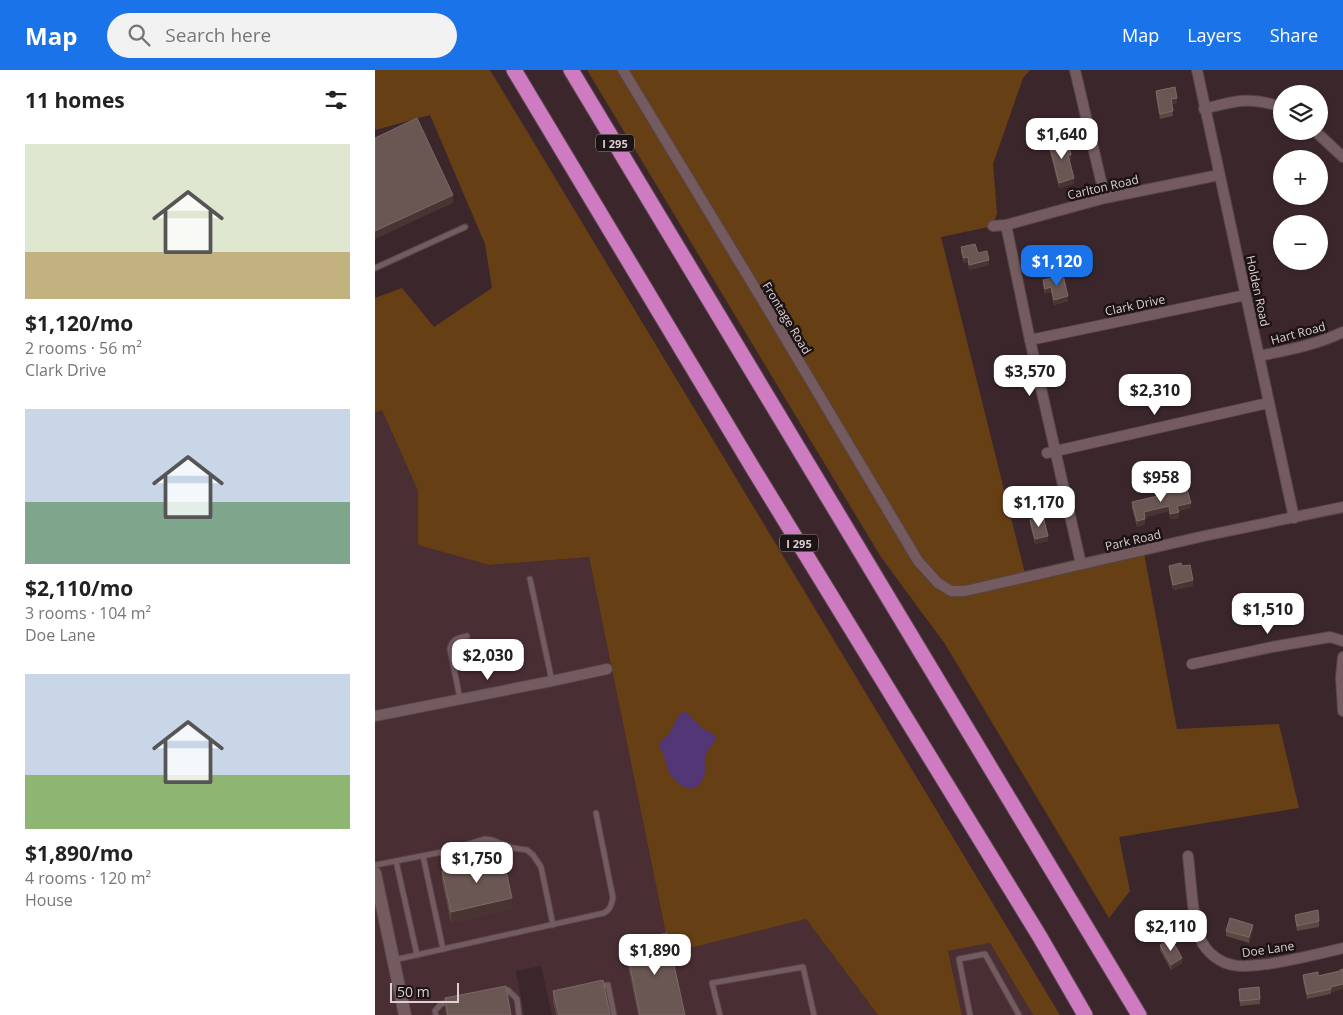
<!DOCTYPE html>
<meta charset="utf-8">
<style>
:root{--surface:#fff;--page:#f2f2f2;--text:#222;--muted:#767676;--accent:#1a73e8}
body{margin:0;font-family:"Open Sans",sans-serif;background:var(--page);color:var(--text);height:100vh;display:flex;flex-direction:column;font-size:19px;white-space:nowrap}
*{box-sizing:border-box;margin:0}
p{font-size:16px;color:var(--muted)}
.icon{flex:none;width:28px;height:28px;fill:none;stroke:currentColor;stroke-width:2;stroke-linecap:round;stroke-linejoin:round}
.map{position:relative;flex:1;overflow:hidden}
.sheet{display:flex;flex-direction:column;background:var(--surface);width:375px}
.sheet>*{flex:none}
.fabs{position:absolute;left:898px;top:15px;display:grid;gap:10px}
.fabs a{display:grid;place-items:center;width:55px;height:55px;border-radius:50%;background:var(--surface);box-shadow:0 1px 4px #0004;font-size:25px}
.scale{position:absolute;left:15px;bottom:12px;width:69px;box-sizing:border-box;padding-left:5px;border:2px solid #ddcfd2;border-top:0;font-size:14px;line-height:18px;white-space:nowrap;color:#ddcfd2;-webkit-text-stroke:4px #1c1315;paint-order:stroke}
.price{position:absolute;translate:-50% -42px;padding:0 11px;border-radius:10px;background:#fff;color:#222;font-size:16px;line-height:32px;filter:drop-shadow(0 1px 2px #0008)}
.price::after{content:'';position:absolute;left:50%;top:30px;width:15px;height:11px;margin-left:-8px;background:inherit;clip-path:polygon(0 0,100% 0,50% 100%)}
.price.active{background:var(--accent);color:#fff}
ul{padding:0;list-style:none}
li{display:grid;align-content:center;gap:10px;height:265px;padding:0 25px}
li span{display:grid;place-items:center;height:155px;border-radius:0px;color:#555}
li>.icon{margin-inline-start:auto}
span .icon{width:90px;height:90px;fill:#fffc;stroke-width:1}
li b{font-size:21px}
h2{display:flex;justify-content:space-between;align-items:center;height:60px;padding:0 25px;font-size:21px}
header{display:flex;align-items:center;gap:30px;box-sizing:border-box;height:70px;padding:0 25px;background:var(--accent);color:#fff}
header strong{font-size:24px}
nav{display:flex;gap:28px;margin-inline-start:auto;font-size:18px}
.search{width:350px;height:45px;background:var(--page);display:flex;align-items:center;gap:12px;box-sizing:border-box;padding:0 18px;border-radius:28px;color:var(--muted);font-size:19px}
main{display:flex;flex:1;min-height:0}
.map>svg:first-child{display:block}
</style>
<header>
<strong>Map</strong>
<div class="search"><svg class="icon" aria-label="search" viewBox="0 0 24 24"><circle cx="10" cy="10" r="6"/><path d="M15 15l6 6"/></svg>Search here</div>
<nav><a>Map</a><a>Layers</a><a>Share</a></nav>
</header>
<main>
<section class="sheet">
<h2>11 homes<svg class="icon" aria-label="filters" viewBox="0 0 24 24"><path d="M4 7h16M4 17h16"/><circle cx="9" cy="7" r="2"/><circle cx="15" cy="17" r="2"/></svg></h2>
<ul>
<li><span style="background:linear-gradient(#dfe7d0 70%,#c2b280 0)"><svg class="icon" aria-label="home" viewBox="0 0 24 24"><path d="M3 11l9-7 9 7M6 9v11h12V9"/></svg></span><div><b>$1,120/mo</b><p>2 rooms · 56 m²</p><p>Clark Drive</p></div></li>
<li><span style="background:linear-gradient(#c9d6e8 60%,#7fa58c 0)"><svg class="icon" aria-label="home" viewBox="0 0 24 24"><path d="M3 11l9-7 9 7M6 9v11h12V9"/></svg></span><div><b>$2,110/mo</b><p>3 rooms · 104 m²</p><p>Doe Lane</p></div></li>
<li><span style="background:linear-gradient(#c9d6e8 65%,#8fb573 0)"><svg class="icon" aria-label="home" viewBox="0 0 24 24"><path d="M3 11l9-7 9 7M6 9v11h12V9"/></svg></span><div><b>$1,890/mo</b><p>4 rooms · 120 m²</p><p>House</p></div></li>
</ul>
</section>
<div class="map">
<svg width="968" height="945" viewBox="0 0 968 945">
<rect width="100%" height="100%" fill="#3b272b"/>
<g fill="#492e34">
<polygon points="7,340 43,421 43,475 114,495 214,487 292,869 303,881 431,849 503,945 177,945 166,896 141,901 149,945 0,945 0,343"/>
<polygon points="615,873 658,945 587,945 573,881"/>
</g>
<g fill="#663f14">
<polygon points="0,0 115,0 685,945 658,945 615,873 573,881 587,945 503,945 431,849 303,881 292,869 214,487 114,495 43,475 43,421 7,340 0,343 0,228 27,218 59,257 117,218 110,174 55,45 0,60"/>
<polygon points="212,0 655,0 648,8 618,94 622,143 618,156 566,167 652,512 769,483 802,659 904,654 924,738 744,767 755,821 734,848 570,574 506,487"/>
</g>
<path fill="#533675" d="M311 642 326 657 341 666C340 675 332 678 330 687 329 693 331 700 329 706 320 729 303 716 294 702 291 697 291 692 289 687 288 683 286 680 284 676L287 670 294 664 304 645 306 643Z"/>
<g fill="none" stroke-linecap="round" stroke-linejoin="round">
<defs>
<g id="service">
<polyline points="0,198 90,157"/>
<polyline points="155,509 177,611"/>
<path d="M85 629 75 579C77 569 83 568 92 566"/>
<polyline points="48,786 68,879"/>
<polyline points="21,791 42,885"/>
<polyline points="0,795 67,782 110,769 117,770 138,778 152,780 158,785 166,797 178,855"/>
<path d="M19 890 229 843C236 839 236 835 238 828L221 743"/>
<polyline points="224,916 233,915 239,945"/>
<polyline points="125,922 133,920 142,929 144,945"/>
<polyline points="61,945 60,941 66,934 75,932"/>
<polyline points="345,945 337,913 428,897 439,945"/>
<polyline points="595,945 584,889 610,884 644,945"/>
</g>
<g id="minor">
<polyline points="248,0 397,246 543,491 563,513 576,521 590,521 829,466 968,437"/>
<polyline points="700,0 730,128"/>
<polyline points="822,0 919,448"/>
<path d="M829 39C859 31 876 26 906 37"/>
<polyline points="940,61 968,87"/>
<polyline points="631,155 655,270 706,494"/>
<polyline points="618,156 631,155 730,128 844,105"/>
<polyline points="655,270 871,225"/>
<path d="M884 286C913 280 941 275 968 262"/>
<polyline points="672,383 893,333"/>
<polyline points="968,587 966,607 968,641"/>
<polyline points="817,594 897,577 955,567 968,571"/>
<polyline points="0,646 177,611 232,599"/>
<path d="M813 786C816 810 817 848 826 870 831 882 845 893 858 895 869 898 881 895 893 894 918 890 943 884 968 878"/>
</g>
<polyline id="tertiary" points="0,803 30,945"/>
<g id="motorway">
<polyline points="139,0 379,400 665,867 710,945"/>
<path d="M196 0C384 316 576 629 764 945"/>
</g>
</defs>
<use href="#service" stroke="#564549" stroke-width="7"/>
<use href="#minor" stroke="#564549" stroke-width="12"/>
<use href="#tertiary" stroke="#564549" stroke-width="14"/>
<use href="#motorway" stroke="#564549" stroke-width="17"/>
<use href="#service" stroke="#735b60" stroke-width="5"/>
<use href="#minor" stroke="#735b60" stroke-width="10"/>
<use href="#tertiary" stroke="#735b60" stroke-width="12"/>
<use href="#motorway" stroke="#cf7bc1" stroke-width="15"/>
</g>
<g fill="#5c4743">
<polygon points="781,21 802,33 797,34 798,46 785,49 781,27"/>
<polygon points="674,73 696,90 694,90 699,114 684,118 674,78"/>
<polygon points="586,177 603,183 614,195 594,200 593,193 589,193 586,183"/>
<polygon points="668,210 693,231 679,235 676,222 670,224 668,216"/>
<polygon points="757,432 816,438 803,441 804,448 795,449 794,441 770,447 770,454 762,457 757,438"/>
<polygon points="655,450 673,471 660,474 655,455"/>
<polygon points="794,496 818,516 798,520 794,501"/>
<polygon points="67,801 137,838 76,853 67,811"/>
<polygon points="920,845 944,851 944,857 922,861 920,850"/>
<polygon points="878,860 874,873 851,866 851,861"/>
<polygon points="250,872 310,945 263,945 250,882"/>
<polygon points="785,875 807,893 796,900 785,880"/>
<polygon points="968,899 968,919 956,922 956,924 932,929 928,910 928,905 943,906 965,901"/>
<polygon points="864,919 885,929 885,934 865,936"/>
<polygon points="178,921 235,945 181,945 178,932"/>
<polygon points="70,928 136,945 71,945 70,939"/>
</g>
<g fill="#493433">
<polygon points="802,28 802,33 796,34 796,29"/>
<polygon points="693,85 696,85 696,90 693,91"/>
<polygon points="699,108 699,114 684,118 684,113"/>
<polygon points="78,125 78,133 0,169 0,161"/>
<polygon points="593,187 593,193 589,193 589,188"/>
<polygon points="614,190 614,195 594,200 594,195"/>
<polygon points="676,217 676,222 670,224 670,219"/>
<polygon points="693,226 693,231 679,235 679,230"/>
<polygon points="816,433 816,438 802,441 802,436"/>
<polygon points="794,436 794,441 769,448 769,442"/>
<polygon points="804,442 804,448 795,449 795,444"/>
<polygon points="770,449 770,454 762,457 762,451"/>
<polygon points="673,466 673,471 660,474 660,469"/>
<polygon points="818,510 818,516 798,520 798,515"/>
<polygon points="137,828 137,838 76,853 76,842"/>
<polygon points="878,855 878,860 874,873 874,867"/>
<polygon points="807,888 807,893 796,900 796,895"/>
<polygon points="968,914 968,919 956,922 956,917"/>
</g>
<g fill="#6a5652" stroke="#7c6966">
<polygon points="800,17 802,28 796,29 798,41 785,44 781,21"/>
<polygon points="42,48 78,125 0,161 0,68"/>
<polygon points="692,68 696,85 693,85 699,108 684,113 674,73"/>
<polygon points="600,174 603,183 612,181 614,190 594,195 593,187 589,188 586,177"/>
<polygon points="688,205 693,226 679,230 676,217 670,219 668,210"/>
<polygon points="812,419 816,433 802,436 804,442 795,444 794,436 769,442 770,449 762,451 757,432"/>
<polygon points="668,446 673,466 660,469 655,450"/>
<polygon points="806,493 807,496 815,495 818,510 798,515 794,496"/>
<polygon points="128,787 137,828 76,842 67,801"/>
<polygon points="943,840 944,851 922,856 920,845"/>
<polygon points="855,848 878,855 874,867 851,861"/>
<polygon points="292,863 310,945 265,945 250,872"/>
<polygon points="796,868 807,888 796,895 785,875"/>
<polygon points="968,899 968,914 956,917 956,919 932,924 928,905 943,902 943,906 965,901 965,900"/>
<polygon points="228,910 235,945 184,945 178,921"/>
<polygon points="131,916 136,945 73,945 70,928"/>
<polygon points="884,917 885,929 865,931 864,919"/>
</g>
<g text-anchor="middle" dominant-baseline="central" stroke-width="5" stroke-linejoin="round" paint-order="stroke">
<g fill="#1c1315" stroke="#a39799" stroke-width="1">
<rect x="221" y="64.5" width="38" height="17" rx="4"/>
<rect x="405" y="464.5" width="38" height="17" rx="4"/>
</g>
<g font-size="11" font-weight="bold" fill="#ddcfd2">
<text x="240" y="73">I 295</text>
<text x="424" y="473">I 295</text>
</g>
<g font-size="12" fill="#ddcfd2" stroke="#1c1315">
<text transform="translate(728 117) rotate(-13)">Carlton Road</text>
<text transform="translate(883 221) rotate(78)">Holden Road</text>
<text transform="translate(760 235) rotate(-12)">Clark Drive</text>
<text transform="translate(412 248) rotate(59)">Frontage Road</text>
<text transform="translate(923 263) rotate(-15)">Hart Road</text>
<text transform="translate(758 470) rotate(-13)">Park Road</text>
<text transform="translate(893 879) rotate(-8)">Doe Lane</text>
</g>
</g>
</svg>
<div class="fabs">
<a><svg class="icon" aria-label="layers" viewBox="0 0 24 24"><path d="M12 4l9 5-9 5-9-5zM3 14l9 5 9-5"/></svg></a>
<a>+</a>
<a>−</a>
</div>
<div class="scale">50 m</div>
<b class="price" style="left:687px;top:90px">$1,640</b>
<b class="price active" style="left:682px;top:217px">$1,120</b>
<b class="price" style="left:655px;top:327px">$3,570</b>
<b class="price" style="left:780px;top:346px">$2,310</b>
<b class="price" style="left:786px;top:433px">$958</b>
<b class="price" style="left:664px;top:458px">$1,170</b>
<b class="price" style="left:893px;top:565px">$1,510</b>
<b class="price" style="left:113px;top:611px">$2,030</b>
<b class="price" style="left:102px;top:814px">$1,750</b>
<b class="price" style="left:796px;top:882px">$2,110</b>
<b class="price" style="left:280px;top:906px">$1,890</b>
</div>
</main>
